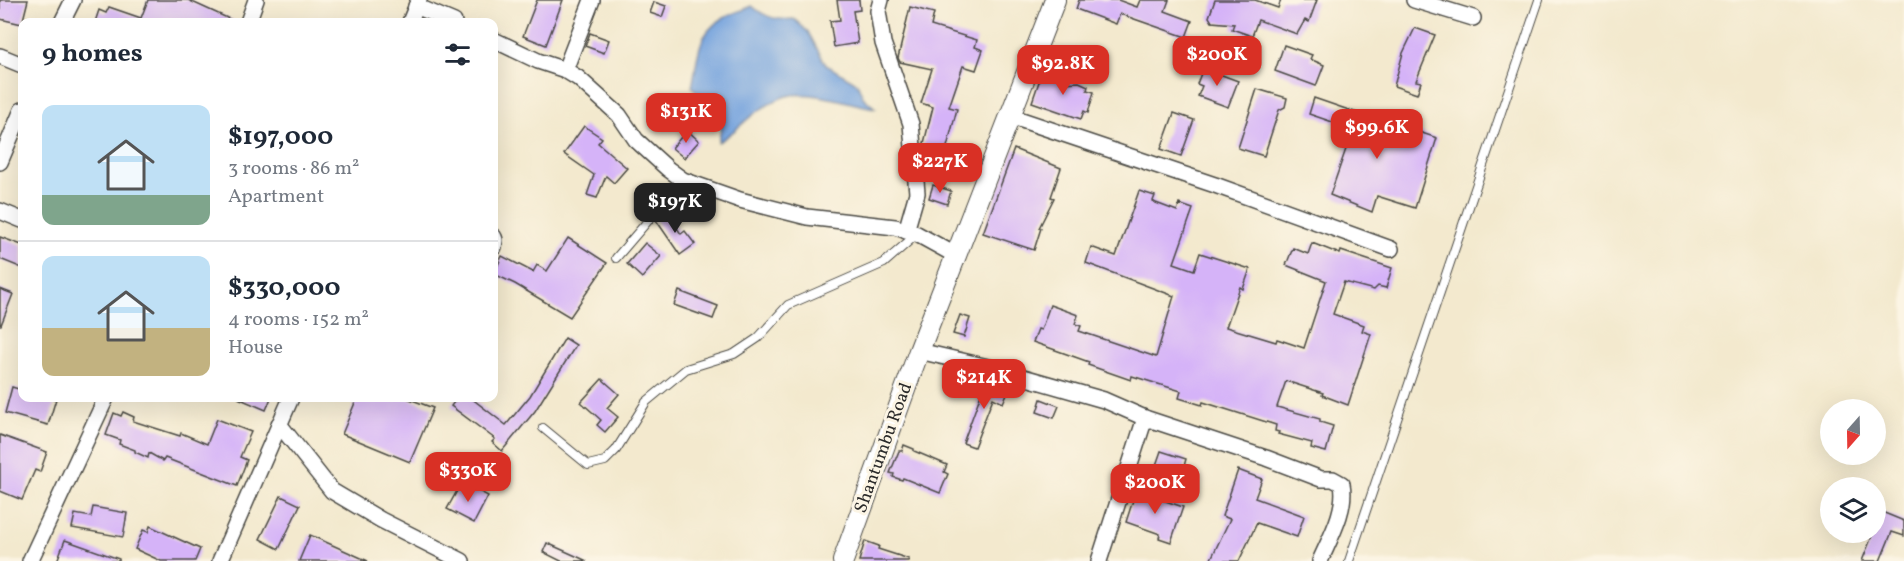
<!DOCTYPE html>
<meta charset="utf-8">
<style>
:root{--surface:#fff;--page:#f2f2f3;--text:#1f2937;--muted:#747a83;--line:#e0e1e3;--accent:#d93025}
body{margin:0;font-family:Vollkorn,serif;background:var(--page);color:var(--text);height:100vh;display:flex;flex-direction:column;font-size:22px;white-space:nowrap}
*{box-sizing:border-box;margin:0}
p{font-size:20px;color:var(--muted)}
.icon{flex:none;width:33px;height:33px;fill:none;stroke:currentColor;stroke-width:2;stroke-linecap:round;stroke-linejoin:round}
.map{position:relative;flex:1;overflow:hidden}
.panel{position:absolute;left:18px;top:18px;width:480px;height:384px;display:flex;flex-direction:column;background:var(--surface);border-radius:12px;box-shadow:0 6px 24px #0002}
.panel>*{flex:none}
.needle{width:39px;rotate:200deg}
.fabs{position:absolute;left:1820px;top:399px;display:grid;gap:12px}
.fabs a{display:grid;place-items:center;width:66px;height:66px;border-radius:50%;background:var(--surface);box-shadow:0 6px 24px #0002;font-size:30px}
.price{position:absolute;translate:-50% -51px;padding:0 14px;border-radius:12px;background:var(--accent);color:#fff;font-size:20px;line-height:39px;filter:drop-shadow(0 2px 3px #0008)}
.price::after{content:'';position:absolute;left:50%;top:36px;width:18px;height:14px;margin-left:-9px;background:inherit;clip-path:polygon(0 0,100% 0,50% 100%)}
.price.active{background:#222;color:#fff}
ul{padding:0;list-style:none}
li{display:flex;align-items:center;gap:18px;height:150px;padding:0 24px}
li+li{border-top:2px solid var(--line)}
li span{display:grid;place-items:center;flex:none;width:168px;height:120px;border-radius:12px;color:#555}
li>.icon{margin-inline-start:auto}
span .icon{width:72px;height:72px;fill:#fffc;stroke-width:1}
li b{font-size:26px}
h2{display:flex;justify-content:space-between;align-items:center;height:72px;padding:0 24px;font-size:26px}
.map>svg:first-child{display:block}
</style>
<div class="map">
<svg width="1904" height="561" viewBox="0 0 1904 561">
<rect width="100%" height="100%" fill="#fcf5e5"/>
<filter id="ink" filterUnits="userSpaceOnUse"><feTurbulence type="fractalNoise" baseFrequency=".0167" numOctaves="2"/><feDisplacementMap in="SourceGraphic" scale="12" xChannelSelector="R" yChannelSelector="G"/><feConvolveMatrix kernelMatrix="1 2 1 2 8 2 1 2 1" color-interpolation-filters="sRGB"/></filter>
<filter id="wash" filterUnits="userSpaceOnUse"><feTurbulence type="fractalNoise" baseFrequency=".008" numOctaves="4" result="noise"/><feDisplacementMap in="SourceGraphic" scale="24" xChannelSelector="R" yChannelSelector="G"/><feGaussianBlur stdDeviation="1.35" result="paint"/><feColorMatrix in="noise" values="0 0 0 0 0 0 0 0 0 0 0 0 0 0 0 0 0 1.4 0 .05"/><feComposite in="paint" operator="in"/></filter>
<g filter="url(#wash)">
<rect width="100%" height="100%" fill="#f3e9ce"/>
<path fill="#74a3de" stroke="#506784" stroke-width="1.5" d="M752 6C765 17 777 21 794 19L808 32 826 65 857 83 863 97 875 108C849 104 812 90 787 96 778 98 766 106 758 111 744 121 733 134 718 142L723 120 708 102 692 87C699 56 695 30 730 15 737 11 745 10 752 6Z"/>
<g id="blocks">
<g fill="#d5b3f8">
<polygon points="0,0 28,0 22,24 0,19"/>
<polygon points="148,0 188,0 236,22 95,22 99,10 106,13 109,7 141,18"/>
<polygon points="537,0 563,0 546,45 523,36"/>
<polygon points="837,0 859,0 860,10 853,11 858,43 834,47 830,21 840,20"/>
<polygon points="1079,0 1118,0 1137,7 1140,0 1169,0 1165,11 1192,21 1186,37 1120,14 1116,24 1076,9"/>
<polygon points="1215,0 1255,0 1278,8 1281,0 1317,0 1309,22 1305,20 1297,34 1258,20 1252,36 1232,29 1234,24 1212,22 1209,17"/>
<polygon points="654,2 666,6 662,17 650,13"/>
<polygon points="910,7 934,13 931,26 977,40 975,47 983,50 976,70 963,66 949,107 957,109 942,166 924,161 923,147 933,107 921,103 932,69 900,62 898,58"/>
<polygon points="1415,28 1435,35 1416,81 1421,82 1417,94 1394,86 1403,53"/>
<polygon points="590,33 609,40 604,53 585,46"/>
<polygon points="1284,45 1312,55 1310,59 1324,65 1316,86 1275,71"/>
<polygon points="1203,68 1238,81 1228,107 1198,96 1202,86 1197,84"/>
<polygon points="1052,72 1066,76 1064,83 1079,82 1088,86 1087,90 1094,92 1088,113 1084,111 1081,119 1032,102 1041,76 1050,79"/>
<polygon points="1257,89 1287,98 1285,107 1279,110 1264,156 1238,148"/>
<polygon points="1314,98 1375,119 1374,122 1417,137 1419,132 1437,138 1415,208 1377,196 1372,212 1330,195 1353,129 1309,114"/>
<polygon points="1174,113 1194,120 1181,156 1161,149"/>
<polygon points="584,126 602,138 598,143 627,168 614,183 606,176 597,198 587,195 594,175 564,154"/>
<polygon points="687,130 699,141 684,158 672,148"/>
<polygon points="1014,149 1061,168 1051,197 1054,198 1039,228 1041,228 1034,250 983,233"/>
<polygon points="933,185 951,191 947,204 929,198"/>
<polygon points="1139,191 1155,196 1153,201 1156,203 1177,211 1179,204 1193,209 1174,263 1194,270 1200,253 1250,269 1243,289 1240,287 1226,327 1276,342 1277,339 1304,348 1326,281 1286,265 1293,248 1308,254 1312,243 1340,254 1341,251 1392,268 1386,288 1378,286 1374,290 1344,282 1333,314 1364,325 1362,331 1371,334 1348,405 1322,395 1323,393 1286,381 1277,407 1320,419 1320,422 1333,426 1326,452 1311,448 1312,443 1278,434 1279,432 1275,431 1276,425 1203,402 1202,405 1179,398 1181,391 1132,376 1131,380 1088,365 1089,362 1033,342 1038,329 1041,330 1050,305 1078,315 1075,324 1081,326 1079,331 1156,357 1174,296 1086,263 1091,247 1116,256"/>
<polygon points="665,210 681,234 685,231 695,244 680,255 656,220"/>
<polygon points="0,237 22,245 22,268 0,259"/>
<polygon points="568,238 607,263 570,317 515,284 494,274 502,256 533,272 537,265 547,271"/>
<polygon points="645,243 661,256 642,278 627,264"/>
<polygon points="0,289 13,294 1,325 0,325"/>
<polygon points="679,291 718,306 713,319 674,305"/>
<polygon points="960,315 970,318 964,337 953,334"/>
<polygon points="565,338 576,345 535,411 502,451 492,442 495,439 451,406 457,398 471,398 506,425 530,396"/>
<polygon points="602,379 619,394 607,408 618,417 605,432 597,425 601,420 581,402"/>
<polygon points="986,380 1009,389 1003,403 993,398 974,447 963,443"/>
<polygon points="12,387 22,390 22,398 56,399 48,425 5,413"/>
<polygon points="238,398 271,398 266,410"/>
<polygon points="357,398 407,398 433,408 410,462 342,434"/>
<polygon points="1041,399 1059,406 1054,418 1037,412"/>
<polygon points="123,412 134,417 133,421 180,436 181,433 207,444 217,419 251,432 240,457 247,460 237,486 165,458 163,461 149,453 148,458 135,452 135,450 119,444 120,440 106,435 114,413 121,416"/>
<polygon points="0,435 47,452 40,472 35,470 22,500 0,491"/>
<polygon points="904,445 914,449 914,451 947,465 944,472 948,474 940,493 903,478 902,480 893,477 894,474 890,473 899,451 902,451"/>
<polygon points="1161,451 1186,459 1180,480 1154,471"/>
<polygon points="1238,470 1262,479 1255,498 1304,516 1297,537 1257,523 1239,561 1210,561 1230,519 1222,516"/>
<polygon points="462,482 488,496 474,523 447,509"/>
<polygon points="1136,491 1183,507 1171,542 1159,538 1160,534 1126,522"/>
<polygon points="281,496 300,505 279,549 260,539"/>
<polygon points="93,507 127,513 123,537 72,528 75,514 91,517"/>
<polygon points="1882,512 1904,521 1904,536 1892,532 1880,561 1862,561"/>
<polygon points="150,526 200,549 195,561 161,561 135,549 143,530 148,532"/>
<polygon points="310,535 368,561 299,561"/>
<polygon points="65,540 119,559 119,561 57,561"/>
<polygon points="865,541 879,546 878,549 909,559 908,561 859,561"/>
<polygon points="547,543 587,561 561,561 543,552"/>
</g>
</g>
</g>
<g filter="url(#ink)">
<use href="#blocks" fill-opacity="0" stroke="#494843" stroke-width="1.5"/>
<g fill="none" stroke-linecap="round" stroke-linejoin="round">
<defs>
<g id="service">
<polyline points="616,258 683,180"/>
<polyline points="543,428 588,465 605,461 616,450 646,402 686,369 734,354 758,338 788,305 884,263 917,234"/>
<polyline points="1349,561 1539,0"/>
</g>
<g id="minor">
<polyline points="881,0 878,11 883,43 911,124 917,193 906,231"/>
<polyline points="1414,0 1473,18"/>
<polyline points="416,6 454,22"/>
<polyline points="62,22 73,0"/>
<polyline points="248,22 256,0"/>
<polyline points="410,22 419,0"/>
<polyline points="494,40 538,61 565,70 578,78 619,115 636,140 668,169 683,180 740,200 807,217 895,227 917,234 957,256"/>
<polyline points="0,56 22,65"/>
<polyline points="565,70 592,0"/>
<polyline points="1010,116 1215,185 1391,249"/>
<polyline points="0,162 22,110"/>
<polyline points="0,211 22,220"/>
<polyline points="494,237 495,240 494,247"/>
<path d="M919 351 988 367 1104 400 1145 418 1266 458 1321 479H1333L1342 484C1347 509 1330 538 1320 561"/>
<polyline points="279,424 332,491 381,520 462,561"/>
<polyline points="30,561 106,398"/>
<polyline points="220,561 291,398"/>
<polyline points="1099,561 1145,418"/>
</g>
<polyline id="tertiary" points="843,561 919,351 1055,0"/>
</defs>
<use href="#service" stroke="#494843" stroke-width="10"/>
<use href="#minor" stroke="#494843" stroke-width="18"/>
<use href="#tertiary" stroke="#494843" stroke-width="22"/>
<use href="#service" stroke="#fff" stroke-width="8"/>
<use href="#minor" stroke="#fff" stroke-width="15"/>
<use href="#tertiary" stroke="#fff" stroke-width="20"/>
</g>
</g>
<g text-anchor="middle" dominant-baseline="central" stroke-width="6" stroke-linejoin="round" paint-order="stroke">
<g font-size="18" fill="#2b2b2b" stroke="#fcf5e5">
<text transform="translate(884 448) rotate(-70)">Shantumbu Road</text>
</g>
</g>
</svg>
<div class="fabs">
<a><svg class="needle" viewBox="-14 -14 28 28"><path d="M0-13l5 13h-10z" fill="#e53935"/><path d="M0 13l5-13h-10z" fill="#747a83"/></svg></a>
<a><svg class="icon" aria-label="layers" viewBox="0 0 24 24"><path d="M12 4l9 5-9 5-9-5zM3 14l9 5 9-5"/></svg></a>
</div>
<b class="price" style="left:1217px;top:87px">$200K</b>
<b class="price" style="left:1063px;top:96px">$92.8K</b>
<b class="price" style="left:686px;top:144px">$131K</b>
<b class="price" style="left:1377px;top:160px">$99.6K</b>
<b class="price" style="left:940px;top:194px">$227K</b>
<b class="price active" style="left:675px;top:234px">$197K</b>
<b class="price" style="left:984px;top:410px">$214K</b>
<b class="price" style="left:468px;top:503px">$330K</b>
<b class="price" style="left:1155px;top:515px">$200K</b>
<section class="panel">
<h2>9 homes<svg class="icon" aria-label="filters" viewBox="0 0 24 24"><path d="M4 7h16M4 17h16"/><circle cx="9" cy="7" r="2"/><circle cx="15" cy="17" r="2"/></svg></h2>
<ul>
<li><span style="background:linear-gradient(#bfe0f5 75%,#7fa58c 0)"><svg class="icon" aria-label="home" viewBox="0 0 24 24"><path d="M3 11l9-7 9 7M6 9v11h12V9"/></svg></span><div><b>$197,000</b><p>3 rooms · 86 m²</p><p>Apartment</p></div></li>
<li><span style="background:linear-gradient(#bfe0f5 60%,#c2b280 0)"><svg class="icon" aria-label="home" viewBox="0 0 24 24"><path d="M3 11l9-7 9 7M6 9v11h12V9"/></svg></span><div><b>$330,000</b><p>4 rooms · 152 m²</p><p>House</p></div></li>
</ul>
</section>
</div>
